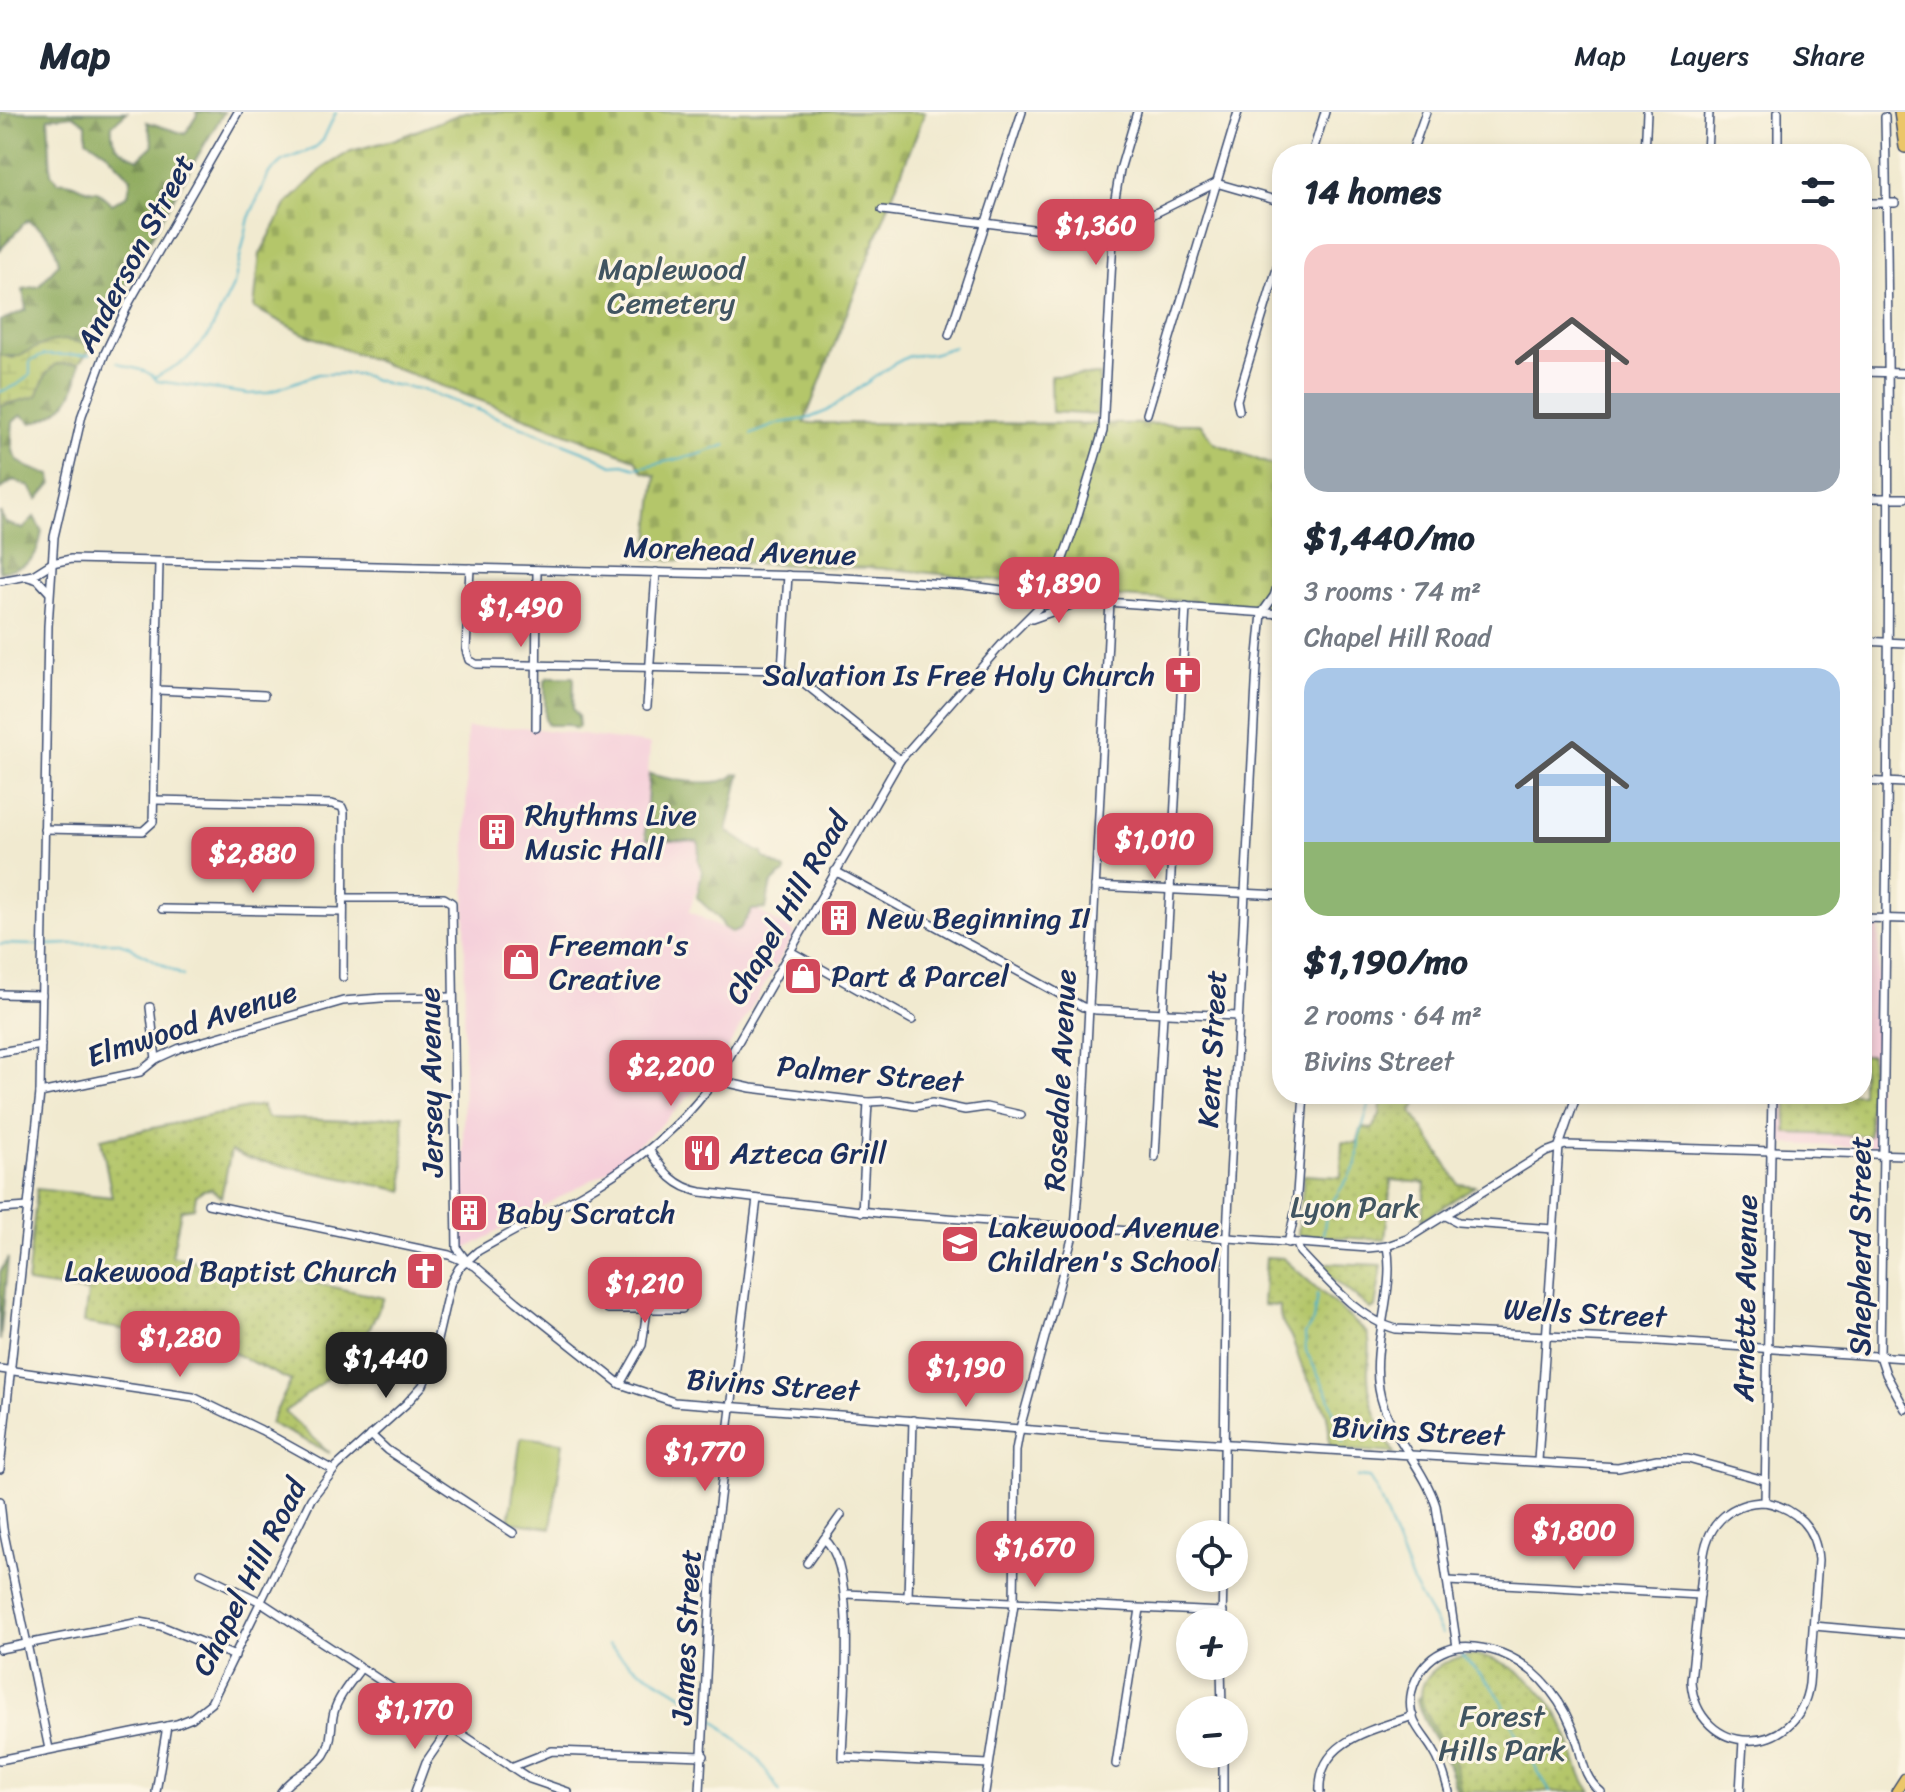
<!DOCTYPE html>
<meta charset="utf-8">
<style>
:root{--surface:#fff;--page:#f2f2f3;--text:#1f2937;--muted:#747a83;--line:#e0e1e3;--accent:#d1495b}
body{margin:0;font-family:Sriracha,sans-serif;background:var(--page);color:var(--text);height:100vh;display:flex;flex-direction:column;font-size:30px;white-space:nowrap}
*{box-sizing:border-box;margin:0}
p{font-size:26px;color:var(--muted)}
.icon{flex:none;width:44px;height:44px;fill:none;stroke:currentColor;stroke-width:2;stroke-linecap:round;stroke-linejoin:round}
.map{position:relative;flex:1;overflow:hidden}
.sheet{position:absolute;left:1272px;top:32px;width:600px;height:960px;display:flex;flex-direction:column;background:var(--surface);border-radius:32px;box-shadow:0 4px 12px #0003}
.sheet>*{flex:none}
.controls{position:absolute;left:1176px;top:1408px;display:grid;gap:16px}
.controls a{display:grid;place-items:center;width:72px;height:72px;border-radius:50%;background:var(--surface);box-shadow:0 4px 12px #0003;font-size:40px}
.price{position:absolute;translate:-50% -68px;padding:0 18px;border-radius:16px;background:var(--accent);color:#fff;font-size:26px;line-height:52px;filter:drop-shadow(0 2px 4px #0008)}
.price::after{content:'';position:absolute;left:50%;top:48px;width:24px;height:18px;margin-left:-12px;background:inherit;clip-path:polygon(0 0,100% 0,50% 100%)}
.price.current{background:#222;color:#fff}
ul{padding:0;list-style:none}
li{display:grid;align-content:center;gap:16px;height:424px;padding:0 32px}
li span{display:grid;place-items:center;height:248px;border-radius:24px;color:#555}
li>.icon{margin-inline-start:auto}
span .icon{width:144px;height:144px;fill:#fffc;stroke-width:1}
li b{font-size:34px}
h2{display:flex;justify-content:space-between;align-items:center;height:96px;padding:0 32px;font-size:34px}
header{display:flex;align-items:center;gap:48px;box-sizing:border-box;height:112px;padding:0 40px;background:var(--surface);border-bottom:2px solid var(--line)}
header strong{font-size:38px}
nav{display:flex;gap:44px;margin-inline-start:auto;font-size:28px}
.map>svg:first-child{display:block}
</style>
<header>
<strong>Map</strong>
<nav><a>Map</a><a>Layers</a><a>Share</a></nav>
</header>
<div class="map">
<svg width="1905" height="1680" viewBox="0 0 1905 1680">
<defs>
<pattern id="forest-firs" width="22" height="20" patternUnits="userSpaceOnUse" patternTransform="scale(2)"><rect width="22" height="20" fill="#8fab5e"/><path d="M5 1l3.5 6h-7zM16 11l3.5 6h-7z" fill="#748c51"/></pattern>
<pattern id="wetland-marsh" width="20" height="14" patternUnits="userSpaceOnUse" patternTransform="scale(2)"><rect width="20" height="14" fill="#b4c66a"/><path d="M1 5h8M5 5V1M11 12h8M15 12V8" fill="none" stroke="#9aaa5e"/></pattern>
<pattern id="cemetery-stones" width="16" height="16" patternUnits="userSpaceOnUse" patternTransform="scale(2)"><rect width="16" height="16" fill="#b4c66a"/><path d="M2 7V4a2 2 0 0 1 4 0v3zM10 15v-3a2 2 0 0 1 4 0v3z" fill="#9aaa5e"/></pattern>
<pattern id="park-dots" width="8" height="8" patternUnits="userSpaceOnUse" patternTransform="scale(2)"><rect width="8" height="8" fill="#b4c66a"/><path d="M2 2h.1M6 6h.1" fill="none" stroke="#9aaa5e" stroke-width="1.8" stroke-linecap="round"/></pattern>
</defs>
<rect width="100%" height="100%" fill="#fcf5e5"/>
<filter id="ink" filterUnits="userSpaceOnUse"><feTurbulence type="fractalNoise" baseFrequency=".0125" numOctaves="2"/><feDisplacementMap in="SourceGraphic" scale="16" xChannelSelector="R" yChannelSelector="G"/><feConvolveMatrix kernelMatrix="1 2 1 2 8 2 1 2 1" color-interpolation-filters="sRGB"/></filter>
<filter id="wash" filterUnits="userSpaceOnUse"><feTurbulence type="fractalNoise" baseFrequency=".006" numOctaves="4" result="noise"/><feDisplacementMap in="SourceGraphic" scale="32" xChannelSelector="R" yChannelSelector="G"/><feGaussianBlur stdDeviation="1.8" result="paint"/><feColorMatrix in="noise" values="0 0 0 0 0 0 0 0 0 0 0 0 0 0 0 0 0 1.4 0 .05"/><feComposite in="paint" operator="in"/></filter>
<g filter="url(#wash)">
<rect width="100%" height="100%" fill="#f1ead0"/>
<g fill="#f5cfda">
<polygon points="523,615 650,632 644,724 699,726 699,770 689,799 733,822 752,795 795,821 716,957 657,1017 604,1061 462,1139 467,616"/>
<polygon points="1862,813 1879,813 1876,1035 1777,1032 1779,982 1862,982"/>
</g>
<polygon fill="#b4c66a" stroke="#687a64" stroke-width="2" points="521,1325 563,1330 551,1416 509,1410"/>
<g fill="url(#forest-firs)" stroke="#556d5e" stroke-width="2" fill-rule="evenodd">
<path d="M0 0H127L112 13C110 34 120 39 138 47L153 33 147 10 185 22 197 3 196 0H224C178 76 134 154 94 233 79 231 64 226 49 231 29 236 22 249 0 243V209L26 198 23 177 39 174 59 151C54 128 48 119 27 108L0 138ZM73 3 86 12V27L107 41 131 66 128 83 112 92 97 79C78 79 77 68 58 70L51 61 48 6Z"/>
<path d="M79 251C77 285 64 301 32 311L21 303 13 310C9 349 15 352 51 363L52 371 38 387 30 375 14 368 0 378V294L37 284 46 262 56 252Z"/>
<path d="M0 400 5 411 23 417 34 405 42 419C36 451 31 452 0 460Z"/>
<polygon points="549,565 573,565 574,568 573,597 578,604 579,615 576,617 568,613 548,613 545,608 545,568"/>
<path d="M649 662C668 667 722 678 735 662H740L727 719 757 739 763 741V745L785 758V761C765 772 771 778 766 797L752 798 740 817 732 820 724 816C721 804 705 796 697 785L702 759 698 749 699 732 697 729 647 727 645 720Z"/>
<polygon points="8,1146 0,1229 0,1160"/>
<path d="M1429 1583 1493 1680H1457C1453 1665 1448 1652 1441 1638 1432 1620 1421 1608 1417 1587L1420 1584Z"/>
</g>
<polygon fill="url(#wetland-marsh)" stroke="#687a64" stroke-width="2" points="65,228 94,233 79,251 56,252 46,262 37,284 0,294 0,243 13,246 49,230"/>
<polygon fill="url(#cemetery-stones)" stroke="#687a64" stroke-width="2" points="465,0 925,0 804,311 1201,312 1214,331 1282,357 1282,495 1073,482 1041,473 894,457 647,447 656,364 643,360 635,347 302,221 254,196 260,142 286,93 322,57 351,39 393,28"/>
<g fill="url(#park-dots)" stroke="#687a64" stroke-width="2">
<polygon points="1100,263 1097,303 1052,300 1051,264"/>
<polygon points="1862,943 1871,943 1869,1024 1786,1021 1787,982 1862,982"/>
<polygon points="1382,982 1421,982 1412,1000 1459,1072 1475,1074 1422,1108 1425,1071 1391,1068 1385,1128 1298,1123 1304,1063 1341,1065 1342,1030 1357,1031 1362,1016 1372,1017 1380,1003"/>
<polygon points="262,993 267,1006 351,1009 403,1003 404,1079 246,1046 231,1039 221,1085 211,1077 203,1078 196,1083 194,1096 181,1098 172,1144 217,1154 225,1152 384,1186 345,1268 335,1260 285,1300 330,1341 270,1311 291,1269 217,1233 84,1211 88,1180 27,1171 37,1077 112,1085 101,1027"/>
<path d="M1266 1145 1283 1146 1367 1221C1373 1235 1367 1249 1368 1264 1369 1293 1381 1316 1394 1341L1329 1337C1331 1291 1321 1295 1304 1259 1298 1248 1296 1234 1290 1223 1283 1211 1279 1208 1280 1194L1263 1193Z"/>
<polygon points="1328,1151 1382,1153 1375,1196 1370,1197 1324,1159 1323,1155"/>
<path d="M1474 1543C1514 1547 1549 1580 1564 1616 1574 1638 1576 1660 1591 1680H1461C1458 1668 1457 1654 1451 1643 1442 1627 1428 1611 1423 1593 1413 1562 1450 1544 1474 1543Z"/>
</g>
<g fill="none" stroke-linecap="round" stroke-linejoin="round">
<g stroke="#4ab3c9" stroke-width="2">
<path d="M117 250C130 258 148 255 157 269L249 282 266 281 318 262H357L388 272 419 277 476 297 593 343 612 353 623 352 636 356 697 343 726 333"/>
<polyline points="156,265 186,248 209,223 234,172 249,106 269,61 282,49 313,37 318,33 323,28 336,0"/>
<polyline points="0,280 17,273 30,263 30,249 44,243 90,243"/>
<polyline points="752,322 780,311 807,307 827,299 892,253 909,244 932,242 954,235"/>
<polyline points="0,832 38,833"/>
<polyline points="45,833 116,830 128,834 183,864"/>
<polyline points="1323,1122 1327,1098 1357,1052 1359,1027 1370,990 1377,982"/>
<polyline points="1317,1182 1313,1209 1305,1222 1306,1239 1328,1282 1343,1330"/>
<polyline points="1357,1365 1369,1366 1377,1379 1414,1474 1442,1522"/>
<path d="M608 1532C634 1560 670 1571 699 1595"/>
<polyline points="1461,1543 1492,1574 1502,1589 1516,1621 1550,1680"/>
<polyline points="710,1604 758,1647 780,1680"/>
</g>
</g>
</g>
<g filter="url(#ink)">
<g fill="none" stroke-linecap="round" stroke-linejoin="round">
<defs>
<g id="minor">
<polyline points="1778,0 1778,42"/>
<path d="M1885 5C1893 418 1886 831 1880 1244L1886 1262 1905 1297"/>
<polyline points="1312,42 1325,0"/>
<polyline points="1411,42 1426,0"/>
<polyline points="1645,42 1647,0"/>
<polyline points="1707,42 1709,0"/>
<polyline points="1862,91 1895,91"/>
<polyline points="882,98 1105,126 1216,71 1282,90"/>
<polyline points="949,223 1022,0"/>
<polyline points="1862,260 1905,261"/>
<polyline points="1239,298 1237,288 1282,140"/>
<polyline points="1147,302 1238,0"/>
<polyline points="1862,386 1905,386"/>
<polyline points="470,456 466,538 469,548 476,552 782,558 794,563 900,648"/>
<polyline points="28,465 38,468 49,480"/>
<polyline points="0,469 33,463 52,451 71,447 811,464 964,473 1077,488 1282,502"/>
<polyline points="1032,507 1071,493 1077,488"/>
<polyline points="1862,529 1905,531"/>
<polyline points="782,558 788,463"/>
<polyline points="157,578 264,583"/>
<polyline points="647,594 656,460"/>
<polyline points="536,616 537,458"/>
<polyline points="1862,669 1905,671"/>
<polyline points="155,688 332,692 342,695 344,700 343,865"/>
<polyline points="44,717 143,719 153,710 159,450"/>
<polyline points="835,759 1083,895 1096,898 1238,904"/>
<polyline points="1095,774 1282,783"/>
<polyline points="343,786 444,786 452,791 457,1136 465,1147"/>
<polyline points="162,797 343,800"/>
<polyline points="1862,806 1905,807"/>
<polyline points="790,839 912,908"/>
<polyline points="0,882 42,883"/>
<polyline points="150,895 156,947"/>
<polyline points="0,940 41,933"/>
<polyline points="715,968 751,976 868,990 887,989 915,994 932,991 965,998 986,995 1021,1003"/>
<polyline points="40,981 140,960 156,947 180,936 343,889 381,886 453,885"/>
<path d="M650 1039C664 1060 675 1075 701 1080L878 1101 1368 1136 1387 1134 1407 1127 1546 1040 1565 1033 1905 1043"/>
<polyline points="1155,1045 1186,495"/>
<polyline points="208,1092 449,1143 475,1154 517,1190 620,1272 674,1290 1147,1327 1411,1343 1618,1355 1657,1347 1688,1347 1764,1368"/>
<polyline points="0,1097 28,1095"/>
<polyline points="862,1100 868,990"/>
<polyline points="1446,1104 1458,1110 1553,1117"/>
<polyline points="1288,1131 1296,1096 1304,982"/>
<path d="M1297 1132 1300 1140C1327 1168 1359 1207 1396 1217L1658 1229 1905 1246"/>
<path d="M1387 1134C1396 1181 1371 1229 1379 1277 1386 1320 1423 1353 1436 1394L1457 1535"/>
<polyline points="608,1197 682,1197"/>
<polyline points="0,1257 193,1285 261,1318 333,1358"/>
<polyline points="620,1272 642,1233 647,1198"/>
<polyline points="371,1323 387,1338 513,1421"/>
<polyline points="1538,1349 1559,1034 1577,982"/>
<polyline points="0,1357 40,981 48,514 54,425 82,303 105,241 130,189 238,0"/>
<polyline points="0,1389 3,1417 49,1637"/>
<path d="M1765 1390C1796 1396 1816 1416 1818 1448L1809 1572C1798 1648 1697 1647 1691 1569L1704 1442C1709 1410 1732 1390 1765 1390Z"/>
<polyline points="1765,1390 1772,982"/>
<polyline points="1223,1422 1227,1121 1257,554 1262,501 1274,484 1282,460"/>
<path d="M824 1427C859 1453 843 1600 842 1645L989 1652"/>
<polyline points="807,1451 841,1403"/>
<polyline points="201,1461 261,1490 530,1667 568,1680"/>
<polyline points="1448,1469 1700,1483"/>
<polyline points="846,1482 1223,1500"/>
<polyline points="908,1486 913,1308"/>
<polyline points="1222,1510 1223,1466"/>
<polyline points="1814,1514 1905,1522"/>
<polyline points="0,1537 140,1510 161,1514 235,1544"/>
<polyline points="1221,1554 1222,1598"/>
<polyline points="1223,1642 1223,1680"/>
<path d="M0 1648 177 1612 192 1606 211 1591 311 1387 337 1354 406 1292 423 1273 431 1254 450 1172 459 1156 478 1139C576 1083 662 1052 726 951L900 648 1003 531 1049 485 1074 416 1103 319 1115 87 1120 58 1137 0"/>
<polyline points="1116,1652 1140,1497"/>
<polyline points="511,1655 552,1639 704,1644"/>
<polyline points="156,1680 167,1614"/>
<path d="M281 1680C292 1663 312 1659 324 1643 333 1630 330 1614 334 1600 338 1584 352 1569 361 1556"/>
<polyline points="415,1680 426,1650 451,1614"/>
<polyline points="700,1680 712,1449 757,1087"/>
<polyline points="985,1680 1014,1492 1016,1338 1020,1316 1075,1116 1083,1011 1110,489"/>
<path d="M1320 1680C1317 1628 1373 1618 1413 1604"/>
<path d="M1449 1680C1445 1666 1442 1652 1434 1640 1428 1629 1419 1620 1414 1609 1403 1581 1420 1548 1447 1538 1464 1531 1483 1535 1501 1541 1540 1556 1566 1593 1578 1632 1583 1651 1585 1667 1601 1680"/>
<polyline points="1740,1680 1743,1629"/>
</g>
<polyline id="major" points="1896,1680 1905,1666"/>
<polyline id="highway" points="1900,0 1905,35"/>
</defs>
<use href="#minor" stroke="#3b4b6f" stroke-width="10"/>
<use href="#major" stroke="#3b4b6f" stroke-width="12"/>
<use href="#highway" stroke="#3b4b6f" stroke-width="14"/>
<use href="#minor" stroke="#fff" stroke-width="7"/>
<use href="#major" stroke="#ebc669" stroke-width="9"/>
<use href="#highway" stroke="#ebc669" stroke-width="11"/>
</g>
</g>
<defs>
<symbol id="church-square" viewBox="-11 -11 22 22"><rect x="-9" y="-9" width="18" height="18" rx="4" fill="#d1495b" stroke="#fcf5e5"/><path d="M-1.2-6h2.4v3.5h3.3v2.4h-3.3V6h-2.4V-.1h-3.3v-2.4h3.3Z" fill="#fff"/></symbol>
<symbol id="building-square" viewBox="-11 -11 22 22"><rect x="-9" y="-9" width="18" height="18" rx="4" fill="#d1495b" stroke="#fcf5e5"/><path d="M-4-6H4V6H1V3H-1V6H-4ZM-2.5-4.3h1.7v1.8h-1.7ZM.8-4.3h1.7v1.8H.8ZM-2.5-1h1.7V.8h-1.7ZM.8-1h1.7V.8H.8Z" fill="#fff"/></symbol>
<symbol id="shop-square" viewBox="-11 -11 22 22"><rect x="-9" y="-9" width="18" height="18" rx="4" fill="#d1495b" stroke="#fcf5e5"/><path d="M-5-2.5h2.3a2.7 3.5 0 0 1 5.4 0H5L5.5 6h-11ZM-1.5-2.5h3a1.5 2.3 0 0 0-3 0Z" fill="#fff"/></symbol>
<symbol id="restaurant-square" viewBox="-11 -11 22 22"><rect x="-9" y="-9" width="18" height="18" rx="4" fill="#d1495b" stroke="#fcf5e5"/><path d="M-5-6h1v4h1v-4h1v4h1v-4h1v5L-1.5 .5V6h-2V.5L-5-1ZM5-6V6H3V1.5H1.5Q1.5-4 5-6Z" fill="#fff"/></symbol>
<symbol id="school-square" viewBox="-11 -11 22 22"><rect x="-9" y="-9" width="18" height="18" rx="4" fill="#d1495b" stroke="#fcf5e5"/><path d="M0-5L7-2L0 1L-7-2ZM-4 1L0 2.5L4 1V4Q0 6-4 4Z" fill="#fff"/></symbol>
</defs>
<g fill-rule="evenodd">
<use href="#church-square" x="1161" y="541" width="44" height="44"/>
<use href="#building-square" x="475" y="698" width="44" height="44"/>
<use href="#building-square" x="817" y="784" width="44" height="44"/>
<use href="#shop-square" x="499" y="828" width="44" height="44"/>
<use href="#shop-square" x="781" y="842" width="44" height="44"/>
<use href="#restaurant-square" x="680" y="1019" width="44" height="44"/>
<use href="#building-square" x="447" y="1079" width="44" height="44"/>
<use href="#school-square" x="938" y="1110" width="44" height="44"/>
<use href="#church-square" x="403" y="1137" width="44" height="44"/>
</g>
<g text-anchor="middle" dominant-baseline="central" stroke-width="6" stroke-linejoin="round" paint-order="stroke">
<g font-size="30" fill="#1b2f5e" stroke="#fcf5e5">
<text transform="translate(135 141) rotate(-62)">Anderson Street</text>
<text transform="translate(740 439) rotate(2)">Morehead Avenue</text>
<text transform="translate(787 796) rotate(-60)">Chapel Hill Road</text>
<text transform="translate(192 912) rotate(-18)">Elmwood Avenue</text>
<text transform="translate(1212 937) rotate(-87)">Kent Street</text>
<text transform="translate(870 962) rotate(5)">Palmer Street</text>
<text transform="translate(1060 968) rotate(-87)">Rosedale Avenue</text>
<text transform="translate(431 970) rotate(-91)">Jersey Avenue</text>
<text transform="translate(1860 1134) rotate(-90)">Shepherd Street</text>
<text transform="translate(1745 1186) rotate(-89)">Arnette Avenue</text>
<text transform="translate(1585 1201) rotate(3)">Wells Street</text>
<text transform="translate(773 1273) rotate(4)">Bivins Street</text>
<text transform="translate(1418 1319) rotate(3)">Bivins Street</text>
<text transform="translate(249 1465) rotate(-63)">Chapel Hill Road</text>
<text transform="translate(686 1525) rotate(-87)">James Street</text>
</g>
<g font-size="30" fill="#415561" stroke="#fcf5e5">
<text x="671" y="157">Maplewood<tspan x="671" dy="34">Cemetery</tspan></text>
<text x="1355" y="1095">Lyon Park</text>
<text x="1502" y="1604">Forest<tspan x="1502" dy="34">Hills Park</tspan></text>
</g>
<g font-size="30" fill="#1b2f5e" stroke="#fcf5e5" text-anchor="start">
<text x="1155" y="563" text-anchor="end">Salvation Is Free Holy Church</text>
<text x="525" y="703">Rhythms Live<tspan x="525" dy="34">Music Hall</tspan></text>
<text x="867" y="806">New Beginning II</text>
<text x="549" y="833">Freeman's<tspan x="549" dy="34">Creative</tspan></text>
<text x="831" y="864">Part &amp; Parcel</text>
<text x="730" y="1041">Azteca Grill</text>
<text x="497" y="1101">Baby Scratch</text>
<text x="988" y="1115">Lakewood Avenue<tspan x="988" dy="34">Children's School</tspan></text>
<text x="397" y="1159" text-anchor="end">Lakewood Baptist Church</text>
</g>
</g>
</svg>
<div class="controls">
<a><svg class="icon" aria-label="locate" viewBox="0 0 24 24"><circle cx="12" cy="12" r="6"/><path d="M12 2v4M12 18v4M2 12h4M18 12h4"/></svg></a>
<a>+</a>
<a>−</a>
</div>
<b class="price" style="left:1096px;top:155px">$1,360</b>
<b class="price" style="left:1059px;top:513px">$1,890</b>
<b class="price" style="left:521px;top:537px">$1,490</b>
<b class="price" style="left:1155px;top:769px">$1,010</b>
<b class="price" style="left:253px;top:783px">$2,880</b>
<b class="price" style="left:671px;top:996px">$2,200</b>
<b class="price" style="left:645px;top:1213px">$1,210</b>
<b class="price" style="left:180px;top:1267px">$1,280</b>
<b class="price current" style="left:386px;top:1288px">$1,440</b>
<b class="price" style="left:966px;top:1297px">$1,190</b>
<b class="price" style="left:705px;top:1381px">$1,770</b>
<b class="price" style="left:1574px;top:1460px">$1,800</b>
<b class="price" style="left:1035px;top:1477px">$1,670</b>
<b class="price" style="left:415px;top:1639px">$1,170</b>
<section class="sheet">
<h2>14 homes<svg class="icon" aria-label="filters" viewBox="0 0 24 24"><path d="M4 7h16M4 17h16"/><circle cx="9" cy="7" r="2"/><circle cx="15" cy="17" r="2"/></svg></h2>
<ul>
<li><span style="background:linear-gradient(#f6c9c9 60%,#9aa5b1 0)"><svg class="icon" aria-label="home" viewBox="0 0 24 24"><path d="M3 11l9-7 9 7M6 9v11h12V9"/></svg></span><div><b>$1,440/mo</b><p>3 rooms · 74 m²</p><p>Chapel Hill Road</p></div></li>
<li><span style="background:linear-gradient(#a9c7e8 70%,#8fb573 0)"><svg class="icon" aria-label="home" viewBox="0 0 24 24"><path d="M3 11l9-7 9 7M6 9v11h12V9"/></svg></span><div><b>$1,190/mo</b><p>2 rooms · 64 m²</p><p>Bivins Street</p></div></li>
</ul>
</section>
</div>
